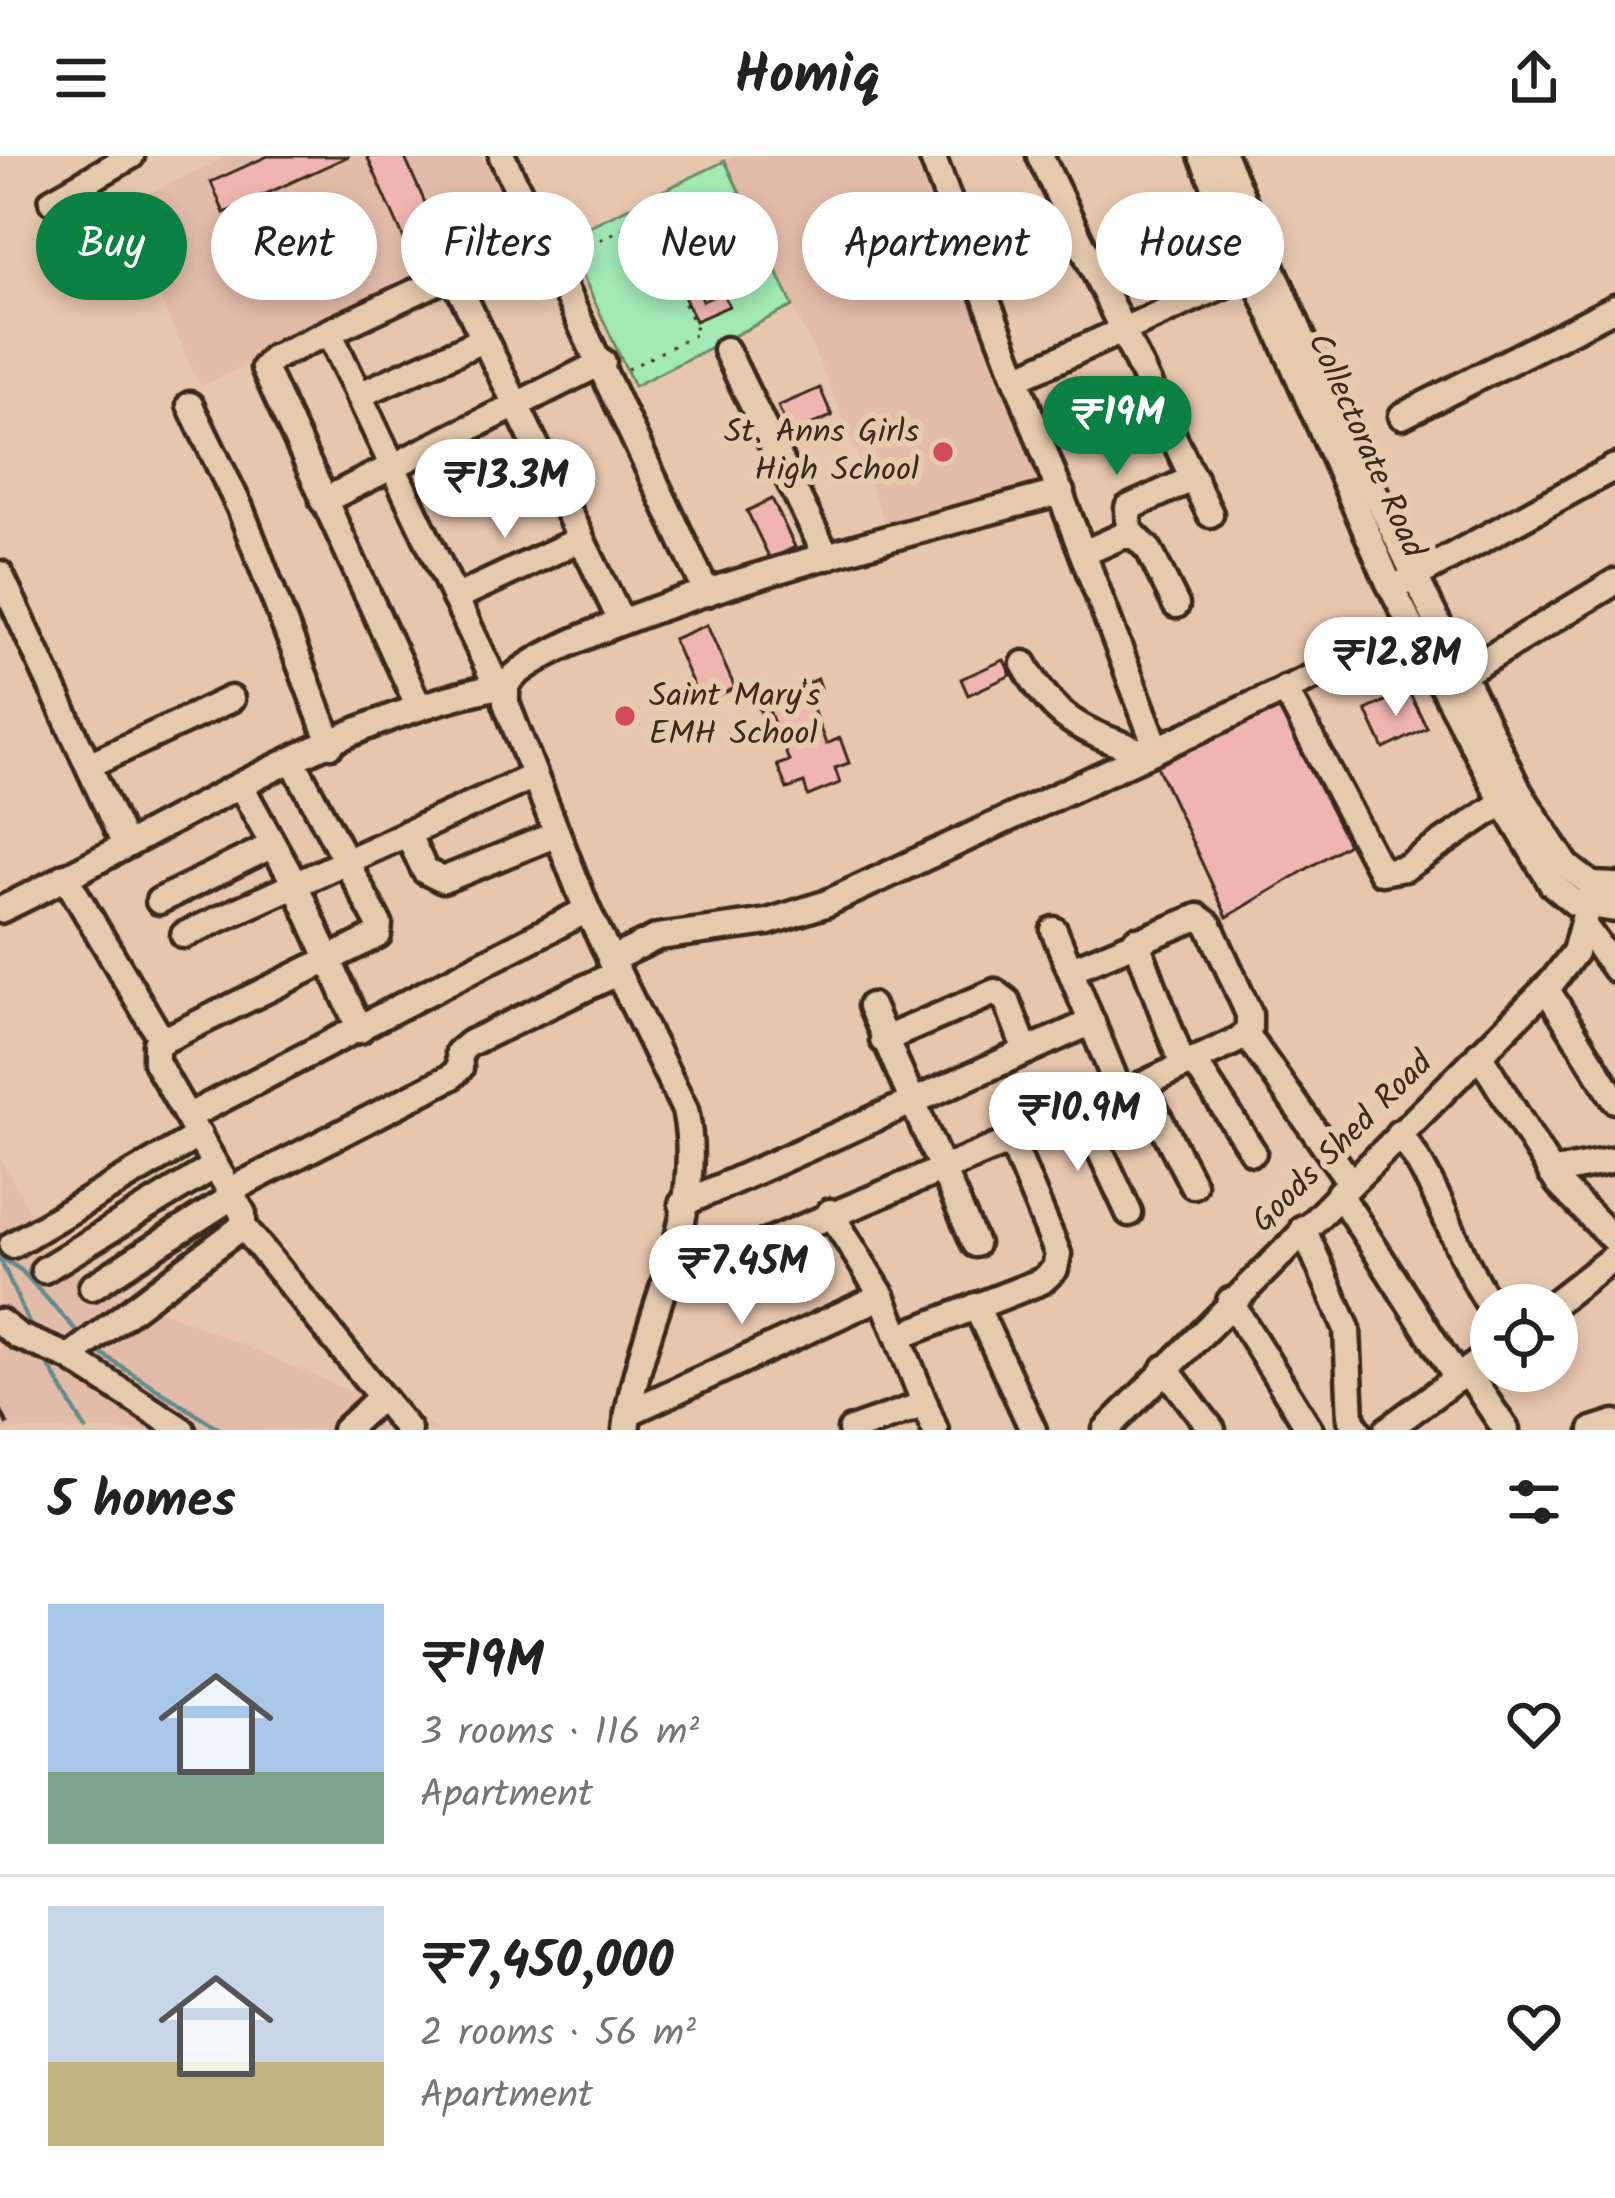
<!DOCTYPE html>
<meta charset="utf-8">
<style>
:root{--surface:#fff;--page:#f6f6f6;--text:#222;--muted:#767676;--line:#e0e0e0;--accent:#0b8043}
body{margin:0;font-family:Kalam,sans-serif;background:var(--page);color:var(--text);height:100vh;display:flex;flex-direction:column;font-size:45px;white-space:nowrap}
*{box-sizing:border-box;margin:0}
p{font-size:39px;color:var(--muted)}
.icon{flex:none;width:66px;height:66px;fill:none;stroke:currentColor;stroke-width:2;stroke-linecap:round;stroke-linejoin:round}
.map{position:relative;height:1274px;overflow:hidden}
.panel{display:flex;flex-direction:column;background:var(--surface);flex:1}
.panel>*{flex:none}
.guide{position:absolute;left:36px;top:36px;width:1545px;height:108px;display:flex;gap:24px}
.controls{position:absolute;left:1470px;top:1128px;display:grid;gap:24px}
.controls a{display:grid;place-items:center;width:108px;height:108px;border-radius:50%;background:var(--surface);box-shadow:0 6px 18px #0003;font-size:60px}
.price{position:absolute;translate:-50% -102px;padding:0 27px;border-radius:42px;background:#fff;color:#222;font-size:39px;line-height:78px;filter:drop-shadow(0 3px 6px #0008)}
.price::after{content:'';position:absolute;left:50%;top:72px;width:36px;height:27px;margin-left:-18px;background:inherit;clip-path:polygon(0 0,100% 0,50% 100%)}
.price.active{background:var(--accent);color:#fff}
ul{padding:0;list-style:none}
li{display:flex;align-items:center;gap:36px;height:300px;padding:0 48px}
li+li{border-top:3px solid var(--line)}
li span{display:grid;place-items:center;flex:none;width:336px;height:240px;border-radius:0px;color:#555}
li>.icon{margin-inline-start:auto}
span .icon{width:144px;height:144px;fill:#fffc;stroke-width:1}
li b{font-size:51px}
h2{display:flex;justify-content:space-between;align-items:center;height:144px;padding:0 48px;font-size:51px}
.pill{padding:0 42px;border-radius:54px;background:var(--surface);box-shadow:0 6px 18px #0003;font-size:42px;line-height:108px}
.pill.active{background:var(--accent);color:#fff}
header{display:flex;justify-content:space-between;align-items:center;height:156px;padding:0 48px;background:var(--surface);font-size:54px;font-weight:800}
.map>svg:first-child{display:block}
</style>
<header><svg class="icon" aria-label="menu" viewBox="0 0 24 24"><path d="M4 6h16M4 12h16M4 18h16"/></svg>Homiq<svg class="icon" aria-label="share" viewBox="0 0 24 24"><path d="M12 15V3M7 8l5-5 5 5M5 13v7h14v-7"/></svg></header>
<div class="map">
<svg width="1615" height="1274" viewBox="0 0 1615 1274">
<rect width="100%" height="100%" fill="#e7c6ae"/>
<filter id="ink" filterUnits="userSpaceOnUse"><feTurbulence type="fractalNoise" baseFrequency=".00833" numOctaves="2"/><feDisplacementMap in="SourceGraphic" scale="24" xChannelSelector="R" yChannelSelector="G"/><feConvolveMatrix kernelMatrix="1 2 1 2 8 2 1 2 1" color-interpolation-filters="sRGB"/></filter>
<g filter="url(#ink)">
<g fill="#e3bba9">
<polygon points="229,0 483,0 520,79 201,230 117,53"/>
<polygon points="736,0 912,0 979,158 1042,330 889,377 828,225 725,5"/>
<polygon points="0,1002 60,1110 439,1274 0,1274"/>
</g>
<polygon fill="#a2e9b6" stroke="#6e8a6a" stroke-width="3" points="725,5 793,150 634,230 565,82"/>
<polygon fill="#7ecfd5" stroke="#638d8c" stroke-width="3" points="707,64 731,117 704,129 680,76"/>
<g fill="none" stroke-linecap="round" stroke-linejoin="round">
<g stroke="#638d8c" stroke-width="4.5">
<polyline points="0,1101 21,1114 82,1181"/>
<polyline points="0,1103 32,1174"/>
<polyline points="94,1193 221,1274"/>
<polyline points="44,1201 86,1274"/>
</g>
</g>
<g fill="#f0b5b1" stroke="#3b2a1e" stroke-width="3">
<polygon points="268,0 349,0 224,57 211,26"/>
<polygon points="367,0 404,0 440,80 409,94"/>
<polygon points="680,44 687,61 669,69 703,145 723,136 729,150 695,165 648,59"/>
<polygon points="820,232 832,260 790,278 778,250"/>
<polygon points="772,343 795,391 770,403 747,355"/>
<polygon points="707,469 735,532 701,547 673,483"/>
<polygon points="1004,504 1011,519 968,539 961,523"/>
<polygon points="818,523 821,532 807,537 826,588 840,582 849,607 835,612 840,627 808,640 804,627 787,633 777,609 789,605 770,557 762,560 757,547"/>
<polygon points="1408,534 1427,572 1384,593 1366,554"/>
<polygon points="1284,547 1289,572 1348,688 1227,761 1156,608"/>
</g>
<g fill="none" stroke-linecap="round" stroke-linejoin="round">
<defs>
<g id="minor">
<polyline points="502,0 707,437"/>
<polyline points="932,0 1157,593"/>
<polyline points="1040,0 1210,358"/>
<polyline points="1202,0 1389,427 1503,646 1552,728 1575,747 1615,753"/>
<polyline points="1224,0 1316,214 1519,636 1567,710 1592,729 1615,730"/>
<polyline points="52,45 131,0"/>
<polyline points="453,119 621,465"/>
<polyline points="329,176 497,530"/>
<polyline points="726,194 827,401"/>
<polyline points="1017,222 1252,116"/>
<polyline points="359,239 483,184"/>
<polyline points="190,249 240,352 331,589"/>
<polyline points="1402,260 1615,152"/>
<polyline points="323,345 603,206"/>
<polyline points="1129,379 1128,352 1194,322"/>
<polyline points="1084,397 1122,380 1135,380 1149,394 1176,449"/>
<polyline points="0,418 125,689"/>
<polyline points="1401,428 1615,311"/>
<polyline points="455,442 581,383"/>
<path d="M1024 508C1057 568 1085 575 1147 598"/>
<polyline points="1450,526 1615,426"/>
<polyline points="1285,533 1381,716 1405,712 1503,646"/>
<polyline points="419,551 264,212 273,202 540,78"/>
<polyline points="89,609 231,543"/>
<polyline points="242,632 296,730 360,874"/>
<polyline points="407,677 425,715 443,724 557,678"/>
<polyline points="65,720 161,883"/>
<polyline points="159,745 273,689"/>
<path d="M0 754C156 681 336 559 506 529"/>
<polyline points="1585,771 1615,813"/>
<polyline points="1054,774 1121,939"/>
<polyline points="184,779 534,620"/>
<polyline points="1136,784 1183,910"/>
<polyline points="610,804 658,781 768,766 825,748 1413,474"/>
<polyline points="1546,832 1615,944"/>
<polyline points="871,850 975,1088"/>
<polyline points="1246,878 1350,1026"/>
<polyline points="883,884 995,836 1007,845 1026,895"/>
<polyline points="1479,898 1558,1027 1615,1085"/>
<polyline points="1194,905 1253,996"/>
<polyline points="1142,929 1193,1029"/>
<polyline points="1082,955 1129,1057"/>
<polyline points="189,960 587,754"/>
<path d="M1399 977C1441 1031 1454 1095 1491 1151"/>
<polyline points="1551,1017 1615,1004"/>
<polyline points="229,1035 451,921 460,912 459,896 470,887 617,817"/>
<polyline points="1339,1037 1458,1223"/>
<polyline points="682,1048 1092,866"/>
<polyline points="830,1056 882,1140 935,1274"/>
<polyline points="243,1070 408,1274"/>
<polyline points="1303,1072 1347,1173 1351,1263 1358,1274"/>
<polyline points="12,1089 199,979"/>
<polyline points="44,1114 215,1010"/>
<polyline points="664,1129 1121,939 1240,883 1249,873 1249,858 1209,769 1198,761 1072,813"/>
<polyline points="92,1131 232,1041"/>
<polyline points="1230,1145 1310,1274"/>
<polyline points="1552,1149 1615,1100"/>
<polyline points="976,1150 1033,1274"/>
<polyline points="0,1166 18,1180 69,1201 182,1274"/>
<polyline points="900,1180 1042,1125 1055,1113 1058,1098 1011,984"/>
<polyline points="69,1201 243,1070 243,1058 156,906 156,888 378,779 379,768 294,607"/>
<polyline points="1165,1212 1212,1274"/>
<polyline points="1467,1216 1506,1274"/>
<polyline points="628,1257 882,1140"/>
<polyline points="345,1274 380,1242"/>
<path d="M626 1274C637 1169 709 1061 685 954L587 754 506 547V529C550 464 965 363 1061 336"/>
<polyline points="851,1274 925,1248"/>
<polyline points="1106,1274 1553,825 1575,796 1591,737"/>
<polyline points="1387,1274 1491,1197"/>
<polyline points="1593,1274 1615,1267"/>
</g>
</defs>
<use href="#minor" stroke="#3b2a1e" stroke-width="33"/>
<polyline stroke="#3b2a1e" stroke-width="3" stroke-dasharray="3 9" stroke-linecap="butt" points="568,99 645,62 698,177 628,213"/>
<use href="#minor" stroke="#e5caad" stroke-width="24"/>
<polyline stroke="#3b2a1e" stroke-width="4.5" stroke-dasharray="18 9" stroke-linecap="butt" points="0,1253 10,1274"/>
</g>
</g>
<g fill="#d1495b" stroke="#e5caad" stroke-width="4.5">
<circle cx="943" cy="296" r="12"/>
<circle cx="625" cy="560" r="12"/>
</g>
<g text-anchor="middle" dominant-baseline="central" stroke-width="12" stroke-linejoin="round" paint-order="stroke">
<g font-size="33" fill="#3b2a1e" stroke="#e5caad" text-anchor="end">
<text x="919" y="277">St. Anns Girls<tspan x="919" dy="38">High School</tspan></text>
<text x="649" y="541" text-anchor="start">Saint Mary's<tspan x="649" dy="38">EMH School</tspan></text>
</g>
<g font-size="33" fill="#3b2a1e" stroke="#e5caad">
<text transform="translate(1365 290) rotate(66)">Collectorate Road</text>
<text transform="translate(1343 987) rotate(-45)">Goods Shed Road</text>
</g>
</g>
</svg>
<div class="controls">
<a><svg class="icon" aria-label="locate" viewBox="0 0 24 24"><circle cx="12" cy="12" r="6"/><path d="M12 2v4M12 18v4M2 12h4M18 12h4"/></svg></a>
</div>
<b class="price active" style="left:1117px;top:322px">₹19M</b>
<b class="price" style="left:505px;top:385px">₹13.3M</b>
<b class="price" style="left:1396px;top:563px">₹12.8M</b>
<b class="price" style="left:1078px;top:1018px">₹10.9M</b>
<b class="price" style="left:742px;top:1171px">₹7.45M</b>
<div class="guide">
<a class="pill active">Buy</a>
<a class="pill">Rent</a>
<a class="pill">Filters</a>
<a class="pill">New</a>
<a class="pill">Apartment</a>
<a class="pill">House</a>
</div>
</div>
<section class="panel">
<h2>5 homes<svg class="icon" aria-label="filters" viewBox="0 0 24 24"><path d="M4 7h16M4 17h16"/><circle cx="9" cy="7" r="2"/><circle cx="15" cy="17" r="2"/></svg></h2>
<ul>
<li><span style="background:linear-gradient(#a9c7e8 70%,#7fa58c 0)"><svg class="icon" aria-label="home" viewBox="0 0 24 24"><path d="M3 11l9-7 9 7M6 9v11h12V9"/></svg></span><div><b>₹19M</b><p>3 rooms · 116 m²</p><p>Apartment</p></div><svg class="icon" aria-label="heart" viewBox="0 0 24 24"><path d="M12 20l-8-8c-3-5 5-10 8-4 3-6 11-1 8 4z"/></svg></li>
<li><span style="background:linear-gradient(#c9d6e8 65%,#c2b280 0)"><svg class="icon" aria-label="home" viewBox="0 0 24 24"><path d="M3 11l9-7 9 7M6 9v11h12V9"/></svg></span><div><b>₹7,450,000</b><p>2 rooms · 56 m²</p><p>Apartment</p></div><svg class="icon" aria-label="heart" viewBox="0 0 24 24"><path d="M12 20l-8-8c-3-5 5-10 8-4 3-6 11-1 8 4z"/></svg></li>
</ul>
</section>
